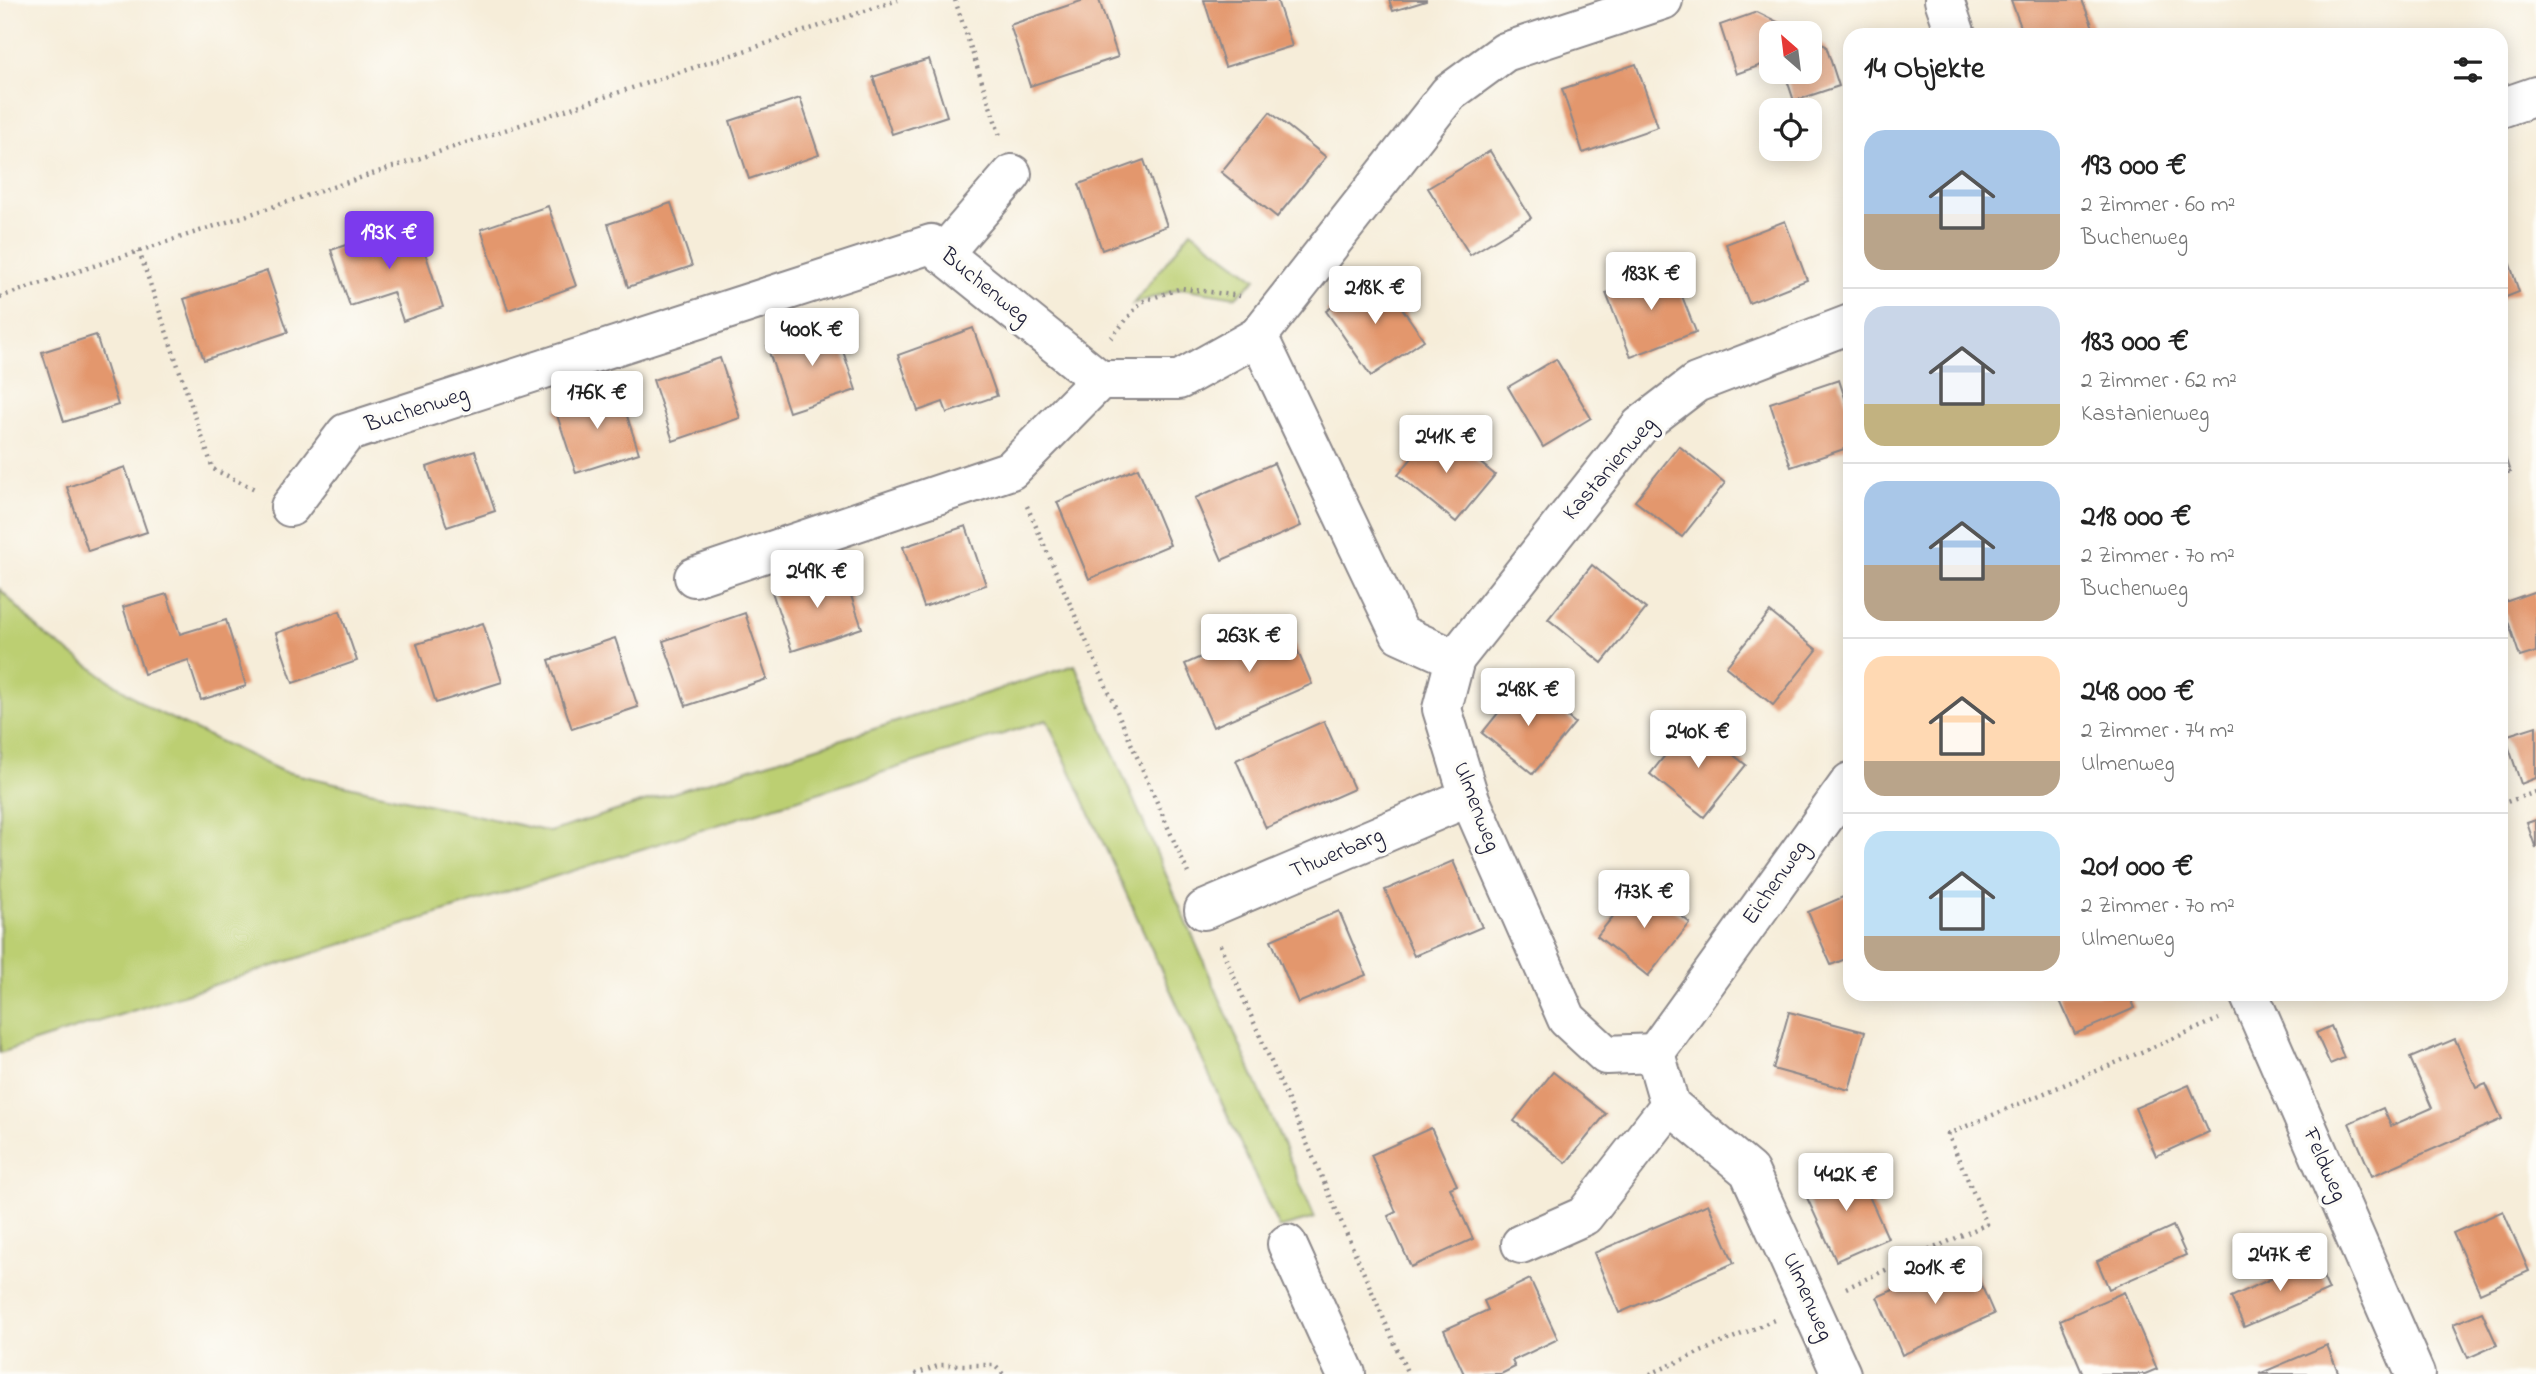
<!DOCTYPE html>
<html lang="de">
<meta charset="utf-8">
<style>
:root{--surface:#fff;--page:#f6f6f6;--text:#222;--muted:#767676;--line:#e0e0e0;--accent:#7c3aed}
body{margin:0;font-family:"Indie Flower",sans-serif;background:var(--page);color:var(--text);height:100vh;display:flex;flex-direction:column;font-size:26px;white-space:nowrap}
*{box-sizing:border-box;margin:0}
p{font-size:23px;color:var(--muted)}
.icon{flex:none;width:38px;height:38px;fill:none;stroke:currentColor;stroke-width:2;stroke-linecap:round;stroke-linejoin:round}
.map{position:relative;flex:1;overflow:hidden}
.sheet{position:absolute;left:1843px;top:28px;width:665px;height:973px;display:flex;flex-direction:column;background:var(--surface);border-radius:21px;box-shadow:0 4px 18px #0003}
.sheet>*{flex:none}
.needle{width:46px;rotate:332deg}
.controls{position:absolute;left:1759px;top:21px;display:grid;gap:14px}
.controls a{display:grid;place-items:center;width:63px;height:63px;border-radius:14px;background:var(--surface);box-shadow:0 4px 18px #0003;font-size:35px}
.price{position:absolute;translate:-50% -60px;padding:0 16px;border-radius:7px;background:#fff;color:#222;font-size:23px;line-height:46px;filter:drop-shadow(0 2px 4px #0008)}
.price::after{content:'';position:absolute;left:50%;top:42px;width:21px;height:16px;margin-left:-10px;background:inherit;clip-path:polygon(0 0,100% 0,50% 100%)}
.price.active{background:var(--accent);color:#fff}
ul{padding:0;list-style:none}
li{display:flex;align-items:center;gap:21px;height:175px;padding:0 21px}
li+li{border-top:2px solid var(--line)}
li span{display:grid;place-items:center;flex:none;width:196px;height:140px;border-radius:21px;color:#555}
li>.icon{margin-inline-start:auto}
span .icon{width:84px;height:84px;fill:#fffc;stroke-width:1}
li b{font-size:30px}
h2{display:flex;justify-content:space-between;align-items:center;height:84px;padding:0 21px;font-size:30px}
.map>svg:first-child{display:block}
</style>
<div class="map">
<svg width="2536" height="1374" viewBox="0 0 2536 1374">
<rect width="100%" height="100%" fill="#fdfcf7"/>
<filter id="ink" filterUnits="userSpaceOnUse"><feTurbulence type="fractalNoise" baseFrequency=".0143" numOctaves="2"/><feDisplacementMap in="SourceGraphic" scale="14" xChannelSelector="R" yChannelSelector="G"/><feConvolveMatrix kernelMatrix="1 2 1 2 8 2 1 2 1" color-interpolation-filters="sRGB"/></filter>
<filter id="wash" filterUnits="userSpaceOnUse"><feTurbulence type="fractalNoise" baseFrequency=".00686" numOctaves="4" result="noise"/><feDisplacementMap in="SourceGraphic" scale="28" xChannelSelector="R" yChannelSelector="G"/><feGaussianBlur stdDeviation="1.57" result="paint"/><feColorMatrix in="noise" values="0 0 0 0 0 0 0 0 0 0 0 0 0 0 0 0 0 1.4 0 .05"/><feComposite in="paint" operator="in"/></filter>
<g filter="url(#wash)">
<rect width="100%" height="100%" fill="#f6edd9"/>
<g fill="#bccf72" stroke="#6f7856" stroke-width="2">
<polygon points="1191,231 1256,279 1236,297 1181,288 1133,304"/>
<polygon points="0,589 43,634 151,709 282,771 550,832 1075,665 1315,1218 1279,1228 1047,720 0,1053"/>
</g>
<g id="blocks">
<g fill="#e3976d">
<polygon points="1084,0 1099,0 1118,57 1030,86 1010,25"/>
<polygon points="1204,0 1277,0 1292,46 1225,67"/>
<polygon points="1389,0 1426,0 1426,1 1393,11"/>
<polygon points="2011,0 2082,0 2095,32 2087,35 2024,35"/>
<polygon points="1757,12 1800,33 1771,33 1771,67 1764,64 1736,74 1720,25"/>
<polygon points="1810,38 1826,46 1839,86 1794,101 1785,74 1780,72 1810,72"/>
<polygon points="929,59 947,116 892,134 873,77"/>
<polygon points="1636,64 1658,127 1583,153 1562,89"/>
<polygon points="800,98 819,155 749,179 730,121"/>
<polygon points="1270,112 1326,157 1277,217 1221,172"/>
<polygon points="1490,151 1531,218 1470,255 1428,188"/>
<polygon points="1144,160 1167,226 1102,250 1079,184"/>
<polygon points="671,203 692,266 628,287 608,224"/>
<polygon points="548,206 576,286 508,310 481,229"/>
<polygon points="1785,221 1807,280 1749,303 1726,244"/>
<polygon points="415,222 443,307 403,321 393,292 350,306 331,250"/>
<polygon points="2504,246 2519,292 2501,299 2501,247"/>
<polygon points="1671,268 1696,332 1631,357 1606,293"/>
<polygon points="267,271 288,332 204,360 184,299"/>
<polygon points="1379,275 1424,340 1371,376 1326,311"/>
<polygon points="834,324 856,390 789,412 767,346"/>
<polygon points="973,328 997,396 947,413 943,402 918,411 898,355"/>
<polygon points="96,335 118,405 64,422 42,352"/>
<polygon points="720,358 740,418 673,441 653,380"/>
<polygon points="1556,359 1591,418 1543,447 1508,387"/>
<polygon points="1839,380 1850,413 1850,447 1791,467 1770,403"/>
<polygon points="618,388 639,453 576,473 555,409"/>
<polygon points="1437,427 1495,475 1456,522 1398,475"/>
<polygon points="2501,445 2510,472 2501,475"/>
<polygon points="1679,446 1725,483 1682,537 1635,501"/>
<polygon points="475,451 495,511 447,527 427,467"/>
<polygon points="1274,463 1301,526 1222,560 1195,498"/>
<polygon points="125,467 147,532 88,551 67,487"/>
<polygon points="1138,468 1170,545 1089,579 1057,502"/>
<polygon points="966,526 986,585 924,607 903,547"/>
<polygon points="1592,565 1646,609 1602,663 1548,619"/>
<polygon points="842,569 862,628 792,651 772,592"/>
<polygon points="2536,591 2536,652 2520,657 2502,603"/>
<polygon points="167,594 180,634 226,620 246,686 201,700 188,660 144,674 123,607"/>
<polygon points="340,611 357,661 293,683 276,633"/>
<polygon points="1770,612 1817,650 1773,705 1726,667"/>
<polygon points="745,613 767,679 686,706 663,641"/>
<polygon points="1284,620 1312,684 1213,727 1185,664"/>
<polygon points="483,623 502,682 436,703 417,644"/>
<polygon points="615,638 638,707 572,729 549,660"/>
<polygon points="1523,682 1575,723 1533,774 1482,733"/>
<polygon points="1324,721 1354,789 1266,828 1236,760"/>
<polygon points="1692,722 1746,765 1704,817 1650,774"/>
<polygon points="2536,726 2536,778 2521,784 2505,736"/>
<polygon points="2536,820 2536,849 2527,823"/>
<polygon points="1453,861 1482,927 1414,956 1385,890"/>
<polygon points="1640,883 1690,923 1648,976 1597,936"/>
<polygon points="1850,894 1850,957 1831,965 1808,912"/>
<polygon points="1339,911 1366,975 1298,1003 1271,940"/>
<polygon points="2057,994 2129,994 2135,1008 2075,1034"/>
<polygon points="1789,1012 1865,1032 1849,1090 1773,1069"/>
<polygon points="2331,1026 2344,1058 2330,1064 2316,1033"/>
<polygon points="2455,1039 2476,1088 2486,1084 2502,1119 2372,1176 2349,1123 2383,1108 2391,1126 2432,1108 2410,1058"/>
<polygon points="1553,1072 1606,1114 1566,1163 1514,1121"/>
<polygon points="2189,1085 2209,1132 2156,1156 2135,1108"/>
<polygon points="1431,1128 1457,1185 1450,1188 1473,1239 1411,1267 1388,1216 1396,1212 1371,1155"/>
<polygon points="1855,1165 1888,1238 1836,1261 1803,1189"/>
<polygon points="1708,1204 1734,1263 1619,1313 1594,1253"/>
<polygon points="2503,1211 2529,1271 2480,1293 2453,1233"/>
<polygon points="2173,1226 2186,1255 2109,1289 2097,1261"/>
<polygon points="1969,1257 1994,1314 1902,1355 1877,1297"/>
<polygon points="2315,1259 2329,1290 2244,1327 2231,1297"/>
<polygon points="1530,1279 1558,1339 1512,1361 1515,1367 1501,1374 1464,1374 1444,1330 1488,1310 1484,1301"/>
<polygon points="2124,1292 2157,1369 2145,1374 2083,1374 2060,1320"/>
<polygon points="2482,1312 2497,1345 2468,1358 2453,1324"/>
<polygon points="2327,1345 2339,1374 2259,1374"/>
</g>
</g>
</g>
<g filter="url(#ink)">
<use href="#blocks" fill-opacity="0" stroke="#8c888a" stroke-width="2"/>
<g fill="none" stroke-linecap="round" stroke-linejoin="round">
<defs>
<g id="minor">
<polyline points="1944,0 1956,35"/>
<polyline points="2501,108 2536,96"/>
<polyline points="943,254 1012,174"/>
<polyline points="1258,336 1449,93 1505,52 1663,0"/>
<polyline points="1100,380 1179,380 1258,336 1400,634 1455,659 1442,709 1469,797 1567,1019 1606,1055 1655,1053"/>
<polyline points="290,507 346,433 931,244 1100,380"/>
<polyline points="694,577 1011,470 1100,380"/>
<polyline points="1455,659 1640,426 1696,383 1850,324"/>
<polyline points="1204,910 1469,797"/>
<polyline points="2249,994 2415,1374"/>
<polyline points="1655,1053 1670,1105 1749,1171 1841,1374"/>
<polyline points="1655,1053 1850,782"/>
<polyline points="1287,1244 1346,1374"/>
<polyline points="1521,1244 1584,1216 1670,1105"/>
</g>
</defs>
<use href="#minor" stroke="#8c888a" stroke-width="42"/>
<g stroke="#8c888a" stroke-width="4.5" stroke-dasharray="2 5" stroke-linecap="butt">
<polyline points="955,0 1001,139"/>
<polyline points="139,251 213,469 257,490"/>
<polyline points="0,297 898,0"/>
<polyline points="1111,338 1141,302 1181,288 1240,296"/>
<polyline points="1027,506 1188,873"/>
<polyline points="2501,804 2536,792"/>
<polyline points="2501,906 2501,910"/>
<polyline points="1220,945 1408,1374"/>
<polyline points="1846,1288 1987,1224 1948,1134 2219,1019"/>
<polyline points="915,1374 941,1365 994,1365 1003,1374"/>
<polyline points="1650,1374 1774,1320"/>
</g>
<use href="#minor" stroke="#fff" stroke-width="38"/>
</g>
</g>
<g text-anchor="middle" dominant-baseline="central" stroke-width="7" stroke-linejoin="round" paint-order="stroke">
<g font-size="23" fill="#22223b" stroke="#fdfcf7">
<text transform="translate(985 287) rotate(39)">Buchenweg</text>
<text transform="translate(417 410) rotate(-18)">Buchenweg</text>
<text transform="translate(1610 469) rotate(-49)">Kastanienweg</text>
<text transform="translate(1476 807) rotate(69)">Ulmenweg</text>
<text transform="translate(1337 854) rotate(-23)">Thwerbarg</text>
<text transform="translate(1776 883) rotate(-55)">Eichenweg</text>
<text transform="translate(2324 1165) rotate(66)">Feldweg</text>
<text transform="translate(1807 1297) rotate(66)">Ulmenweg</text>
</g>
</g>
</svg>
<div class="controls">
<a><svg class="needle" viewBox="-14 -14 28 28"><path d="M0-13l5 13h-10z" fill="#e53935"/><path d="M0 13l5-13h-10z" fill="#767676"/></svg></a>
<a><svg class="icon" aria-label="locate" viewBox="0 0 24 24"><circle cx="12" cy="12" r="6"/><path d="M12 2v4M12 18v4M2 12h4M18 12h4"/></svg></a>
</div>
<b class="price active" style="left:389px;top:271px">193K €</b>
<b class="price" style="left:1651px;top:312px">183K €</b>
<b class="price" style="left:1375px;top:326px">218K €</b>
<b class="price" style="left:812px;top:368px">400K €</b>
<b class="price" style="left:597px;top:431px">176K €</b>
<b class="price" style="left:1446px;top:475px">241K €</b>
<b class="price" style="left:817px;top:610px">249K €</b>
<b class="price" style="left:1249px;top:674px">263K €</b>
<b class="price" style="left:1528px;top:728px">248K €</b>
<b class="price" style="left:1698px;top:770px">240K €</b>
<b class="price" style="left:1644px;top:930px">173K €</b>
<b class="price" style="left:1846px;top:1213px">442K €</b>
<b class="price" style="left:2280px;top:1293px">247K €</b>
<b class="price" style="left:1935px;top:1306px">201K €</b>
<section class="sheet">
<h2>14 Objekte<svg class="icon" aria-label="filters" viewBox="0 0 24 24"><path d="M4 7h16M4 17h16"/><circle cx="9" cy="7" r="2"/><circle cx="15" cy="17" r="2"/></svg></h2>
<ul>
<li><span style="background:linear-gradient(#a9c7e8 60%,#b9a48a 0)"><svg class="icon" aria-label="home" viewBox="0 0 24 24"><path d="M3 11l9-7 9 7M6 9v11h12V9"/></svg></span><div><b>193 000 €</b><p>2 Zimmer · 60 m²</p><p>Buchenweg</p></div></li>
<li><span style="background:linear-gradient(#c9d6e8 70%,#c2b280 0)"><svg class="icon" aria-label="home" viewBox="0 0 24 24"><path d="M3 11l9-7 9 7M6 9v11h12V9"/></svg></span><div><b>183 000 €</b><p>2 Zimmer · 62 m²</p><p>Kastanienweg</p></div></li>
<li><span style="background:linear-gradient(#a9c7e8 60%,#b9a48a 0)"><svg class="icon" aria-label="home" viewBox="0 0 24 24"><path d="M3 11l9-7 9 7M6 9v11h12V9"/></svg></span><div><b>218 000 €</b><p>2 Zimmer · 70 m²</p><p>Buchenweg</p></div></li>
<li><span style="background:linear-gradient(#ffd9b3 75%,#b9a48a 0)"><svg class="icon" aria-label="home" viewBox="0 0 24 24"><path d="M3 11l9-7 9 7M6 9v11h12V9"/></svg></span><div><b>248 000 €</b><p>2 Zimmer · 74 m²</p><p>Ulmenweg</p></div></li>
<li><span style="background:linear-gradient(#bfe0f5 75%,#b9a48a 0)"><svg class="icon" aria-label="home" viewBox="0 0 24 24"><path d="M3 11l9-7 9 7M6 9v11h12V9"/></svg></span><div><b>201 000 €</b><p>2 Zimmer · 70 m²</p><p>Ulmenweg</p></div></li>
</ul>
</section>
</div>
